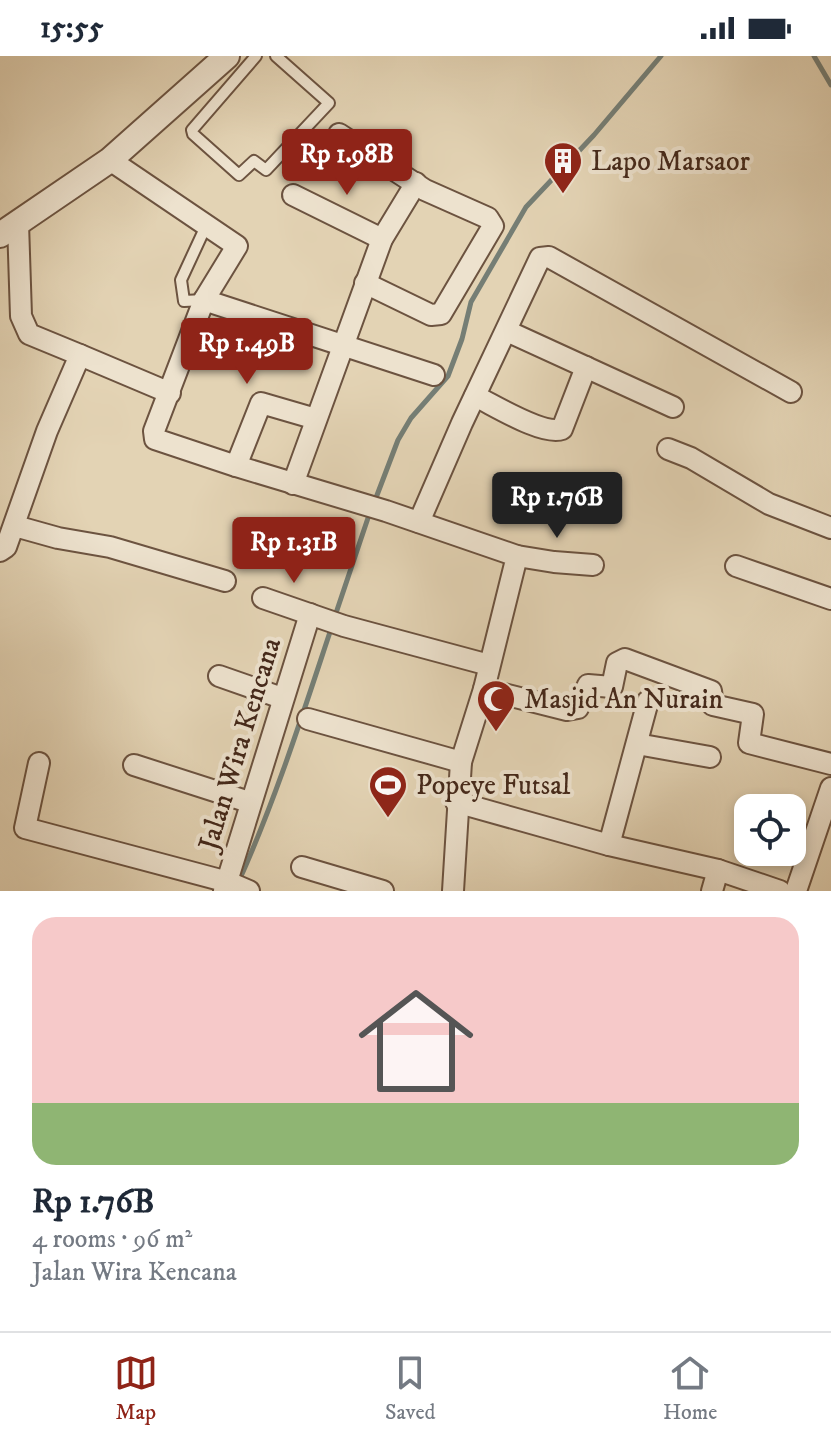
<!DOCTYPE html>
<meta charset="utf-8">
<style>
:root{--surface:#fff;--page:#f6f6f7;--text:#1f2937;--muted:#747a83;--line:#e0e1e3;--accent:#8f2418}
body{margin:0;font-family:"IM FELL DW Pica",serif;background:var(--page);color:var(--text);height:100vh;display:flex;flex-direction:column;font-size:30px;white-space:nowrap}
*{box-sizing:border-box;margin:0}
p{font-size:26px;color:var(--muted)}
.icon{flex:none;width:44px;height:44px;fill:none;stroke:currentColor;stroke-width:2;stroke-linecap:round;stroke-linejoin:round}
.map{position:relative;height:835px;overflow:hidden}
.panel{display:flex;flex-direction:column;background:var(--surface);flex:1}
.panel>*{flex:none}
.tools{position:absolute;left:734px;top:738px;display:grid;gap:16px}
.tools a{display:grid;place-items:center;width:72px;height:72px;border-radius:16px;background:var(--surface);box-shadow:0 4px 12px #0003;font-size:40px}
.price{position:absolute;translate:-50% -68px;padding:0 18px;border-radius:8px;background:var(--accent);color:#fff;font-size:26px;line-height:52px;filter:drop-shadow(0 2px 4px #0008)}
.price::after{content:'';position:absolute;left:50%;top:48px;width:24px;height:18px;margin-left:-12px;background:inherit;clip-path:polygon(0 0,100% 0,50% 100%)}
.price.on{background:#222;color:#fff}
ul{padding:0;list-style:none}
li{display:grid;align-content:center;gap:16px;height:424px;padding:0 32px}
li+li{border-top:2px solid var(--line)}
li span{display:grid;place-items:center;height:248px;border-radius:24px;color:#555}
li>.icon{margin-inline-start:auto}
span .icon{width:144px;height:144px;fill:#fffc;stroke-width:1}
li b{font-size:34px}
.status{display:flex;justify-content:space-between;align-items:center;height:56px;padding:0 40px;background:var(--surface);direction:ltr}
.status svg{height:22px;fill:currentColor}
.tabs{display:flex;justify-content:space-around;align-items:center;height:112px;border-top:2px solid var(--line);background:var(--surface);font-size:22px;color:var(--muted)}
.tabs a{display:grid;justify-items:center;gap:4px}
.tabs .on{color:var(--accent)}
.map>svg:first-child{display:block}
</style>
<div class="status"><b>15:55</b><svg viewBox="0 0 49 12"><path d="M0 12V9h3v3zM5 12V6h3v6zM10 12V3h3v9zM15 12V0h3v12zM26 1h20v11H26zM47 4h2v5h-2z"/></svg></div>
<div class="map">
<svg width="831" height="835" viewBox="0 0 831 835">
<rect width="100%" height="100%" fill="#e3d3b4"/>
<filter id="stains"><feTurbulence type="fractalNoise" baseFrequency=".0025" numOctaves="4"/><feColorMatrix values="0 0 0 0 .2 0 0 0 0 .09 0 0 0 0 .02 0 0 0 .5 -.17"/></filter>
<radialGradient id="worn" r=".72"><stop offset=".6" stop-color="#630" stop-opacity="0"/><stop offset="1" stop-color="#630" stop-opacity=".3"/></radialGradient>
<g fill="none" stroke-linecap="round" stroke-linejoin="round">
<g stroke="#757e75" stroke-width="5">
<polyline points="814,0 831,29"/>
<polyline points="374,447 398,384 411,362 448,320 462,283 471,246 526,151 594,79 661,0"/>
<polyline points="335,560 370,456"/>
<path d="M238 827C276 743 303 657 332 570"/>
</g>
<defs>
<g id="service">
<polyline points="256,0 192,74 193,78 239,119 254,105 266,114 329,47 276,0"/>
<polyline points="204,244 184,245 181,224 206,170"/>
</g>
<g id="minor">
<polyline points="339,78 425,134 488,162 493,170 441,258 431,259 365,227"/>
<polyline points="110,104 237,190 204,244 154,375 155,383 236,410 386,455 517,500 484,633 461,706 453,835"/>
<polyline points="293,139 382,183"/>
<polyline points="204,244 434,319"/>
<polyline points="507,275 673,351"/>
<polyline points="80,299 170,337"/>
<path d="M475 340C494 349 543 380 562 373L586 311"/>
<polyline points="668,393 691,402 769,448 831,472"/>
<polyline points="236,410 261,347 316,363"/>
<polyline points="293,428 382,183 416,127"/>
<polyline points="419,466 462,367 540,202 549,201 791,336"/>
<polyline points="15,470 58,482 110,491 225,525"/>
<polyline points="0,495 6,491 47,375 80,299 29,278 21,260 18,167"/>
<polyline points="517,500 554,506 593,509"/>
<polyline points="736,510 831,543"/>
<polyline points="263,542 344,570 489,609"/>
<polyline points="219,620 282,642"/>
<polyline points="484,633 567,654 578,652 588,629 612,631 617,607 625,603 711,635 713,649 753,658 749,687 831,708"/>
<polyline points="308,663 461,706"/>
<polyline points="637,688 710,701"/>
<polyline points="39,707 25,772 228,826 249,835"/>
<polyline points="134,709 249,746"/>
<polyline points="456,746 609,789 718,814 780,835"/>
<polyline points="609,789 648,645"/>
<polyline points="302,811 383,835"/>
<polyline points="224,835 310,558"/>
<polyline points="712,835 718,814"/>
<polyline points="796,835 831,732"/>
</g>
<polyline id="tertiary" points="0,179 110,104 227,0"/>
</defs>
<use href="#service" stroke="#6c5340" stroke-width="14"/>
<use href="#minor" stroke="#6c5340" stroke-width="24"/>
<use href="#tertiary" stroke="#6c5340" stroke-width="28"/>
<use href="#service" stroke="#ede2ce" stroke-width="10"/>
<use href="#minor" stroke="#ede2ce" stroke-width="20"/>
<use href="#tertiary" stroke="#ede2ce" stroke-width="24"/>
</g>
<defs>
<symbol id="building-pin" viewBox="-11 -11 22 30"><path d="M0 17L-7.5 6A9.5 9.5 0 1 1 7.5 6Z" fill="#8f2418" stroke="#ede2ce"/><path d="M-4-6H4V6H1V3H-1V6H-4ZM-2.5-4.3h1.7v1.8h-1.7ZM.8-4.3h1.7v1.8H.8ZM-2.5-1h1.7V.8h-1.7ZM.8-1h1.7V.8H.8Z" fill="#fff"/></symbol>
<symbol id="mosque-pin" viewBox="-11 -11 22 30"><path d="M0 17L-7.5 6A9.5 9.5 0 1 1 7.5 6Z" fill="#8f2418" stroke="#ede2ce"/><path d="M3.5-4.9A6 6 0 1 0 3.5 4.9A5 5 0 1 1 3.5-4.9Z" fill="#fff"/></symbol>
<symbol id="stadium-pin" viewBox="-11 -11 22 30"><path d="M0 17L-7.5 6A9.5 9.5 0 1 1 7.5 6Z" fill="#8f2418" stroke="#ede2ce"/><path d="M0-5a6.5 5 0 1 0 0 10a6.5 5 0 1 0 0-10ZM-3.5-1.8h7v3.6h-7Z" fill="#fff"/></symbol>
</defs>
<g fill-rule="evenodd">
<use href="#building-pin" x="541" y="83" width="44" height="60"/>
<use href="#mosque-pin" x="474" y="621" width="44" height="60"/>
<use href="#stadium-pin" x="366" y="707" width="44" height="60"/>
</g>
<g text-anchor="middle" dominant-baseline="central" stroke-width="8" stroke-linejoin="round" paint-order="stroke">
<g font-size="28" fill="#44281a" stroke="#ede2ce" text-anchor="start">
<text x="591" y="105">Lapo Marsaor</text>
<text x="524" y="643">Masjid An Nurain</text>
<text x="416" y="729">Popeye Futsal</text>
</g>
<g font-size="28" fill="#44281a" stroke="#ede2ce">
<text transform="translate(240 688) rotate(-73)">Jalan Wira Kencana</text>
</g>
</g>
<rect width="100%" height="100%" filter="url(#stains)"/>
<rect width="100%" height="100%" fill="url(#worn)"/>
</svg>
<div class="tools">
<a><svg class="icon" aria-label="locate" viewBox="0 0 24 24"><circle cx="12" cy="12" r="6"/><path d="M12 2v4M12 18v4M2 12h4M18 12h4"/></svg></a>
</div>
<b class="price" style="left:347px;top:141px">Rp 1.98B</b>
<b class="price" style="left:247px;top:330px">Rp 1.49B</b>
<b class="price on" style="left:557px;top:484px">Rp 1.76B</b>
<b class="price" style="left:294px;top:529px">Rp 1.31B</b>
</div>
<section class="panel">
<ul>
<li><span style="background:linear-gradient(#f6c9c9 75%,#8fb573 0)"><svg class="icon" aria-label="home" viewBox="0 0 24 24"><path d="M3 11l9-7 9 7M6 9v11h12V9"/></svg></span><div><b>Rp 1.76B</b><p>4 rooms · 96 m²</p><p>Jalan Wira Kencana</p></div></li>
</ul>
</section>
<nav class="tabs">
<a class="on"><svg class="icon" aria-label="map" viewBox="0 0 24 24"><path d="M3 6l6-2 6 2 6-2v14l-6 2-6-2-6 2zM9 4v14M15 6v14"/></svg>Map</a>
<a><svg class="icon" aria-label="saved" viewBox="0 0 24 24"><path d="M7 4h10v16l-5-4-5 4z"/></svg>Saved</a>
<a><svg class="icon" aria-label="home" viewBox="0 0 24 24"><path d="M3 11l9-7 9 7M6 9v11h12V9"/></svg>Home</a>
</nav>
